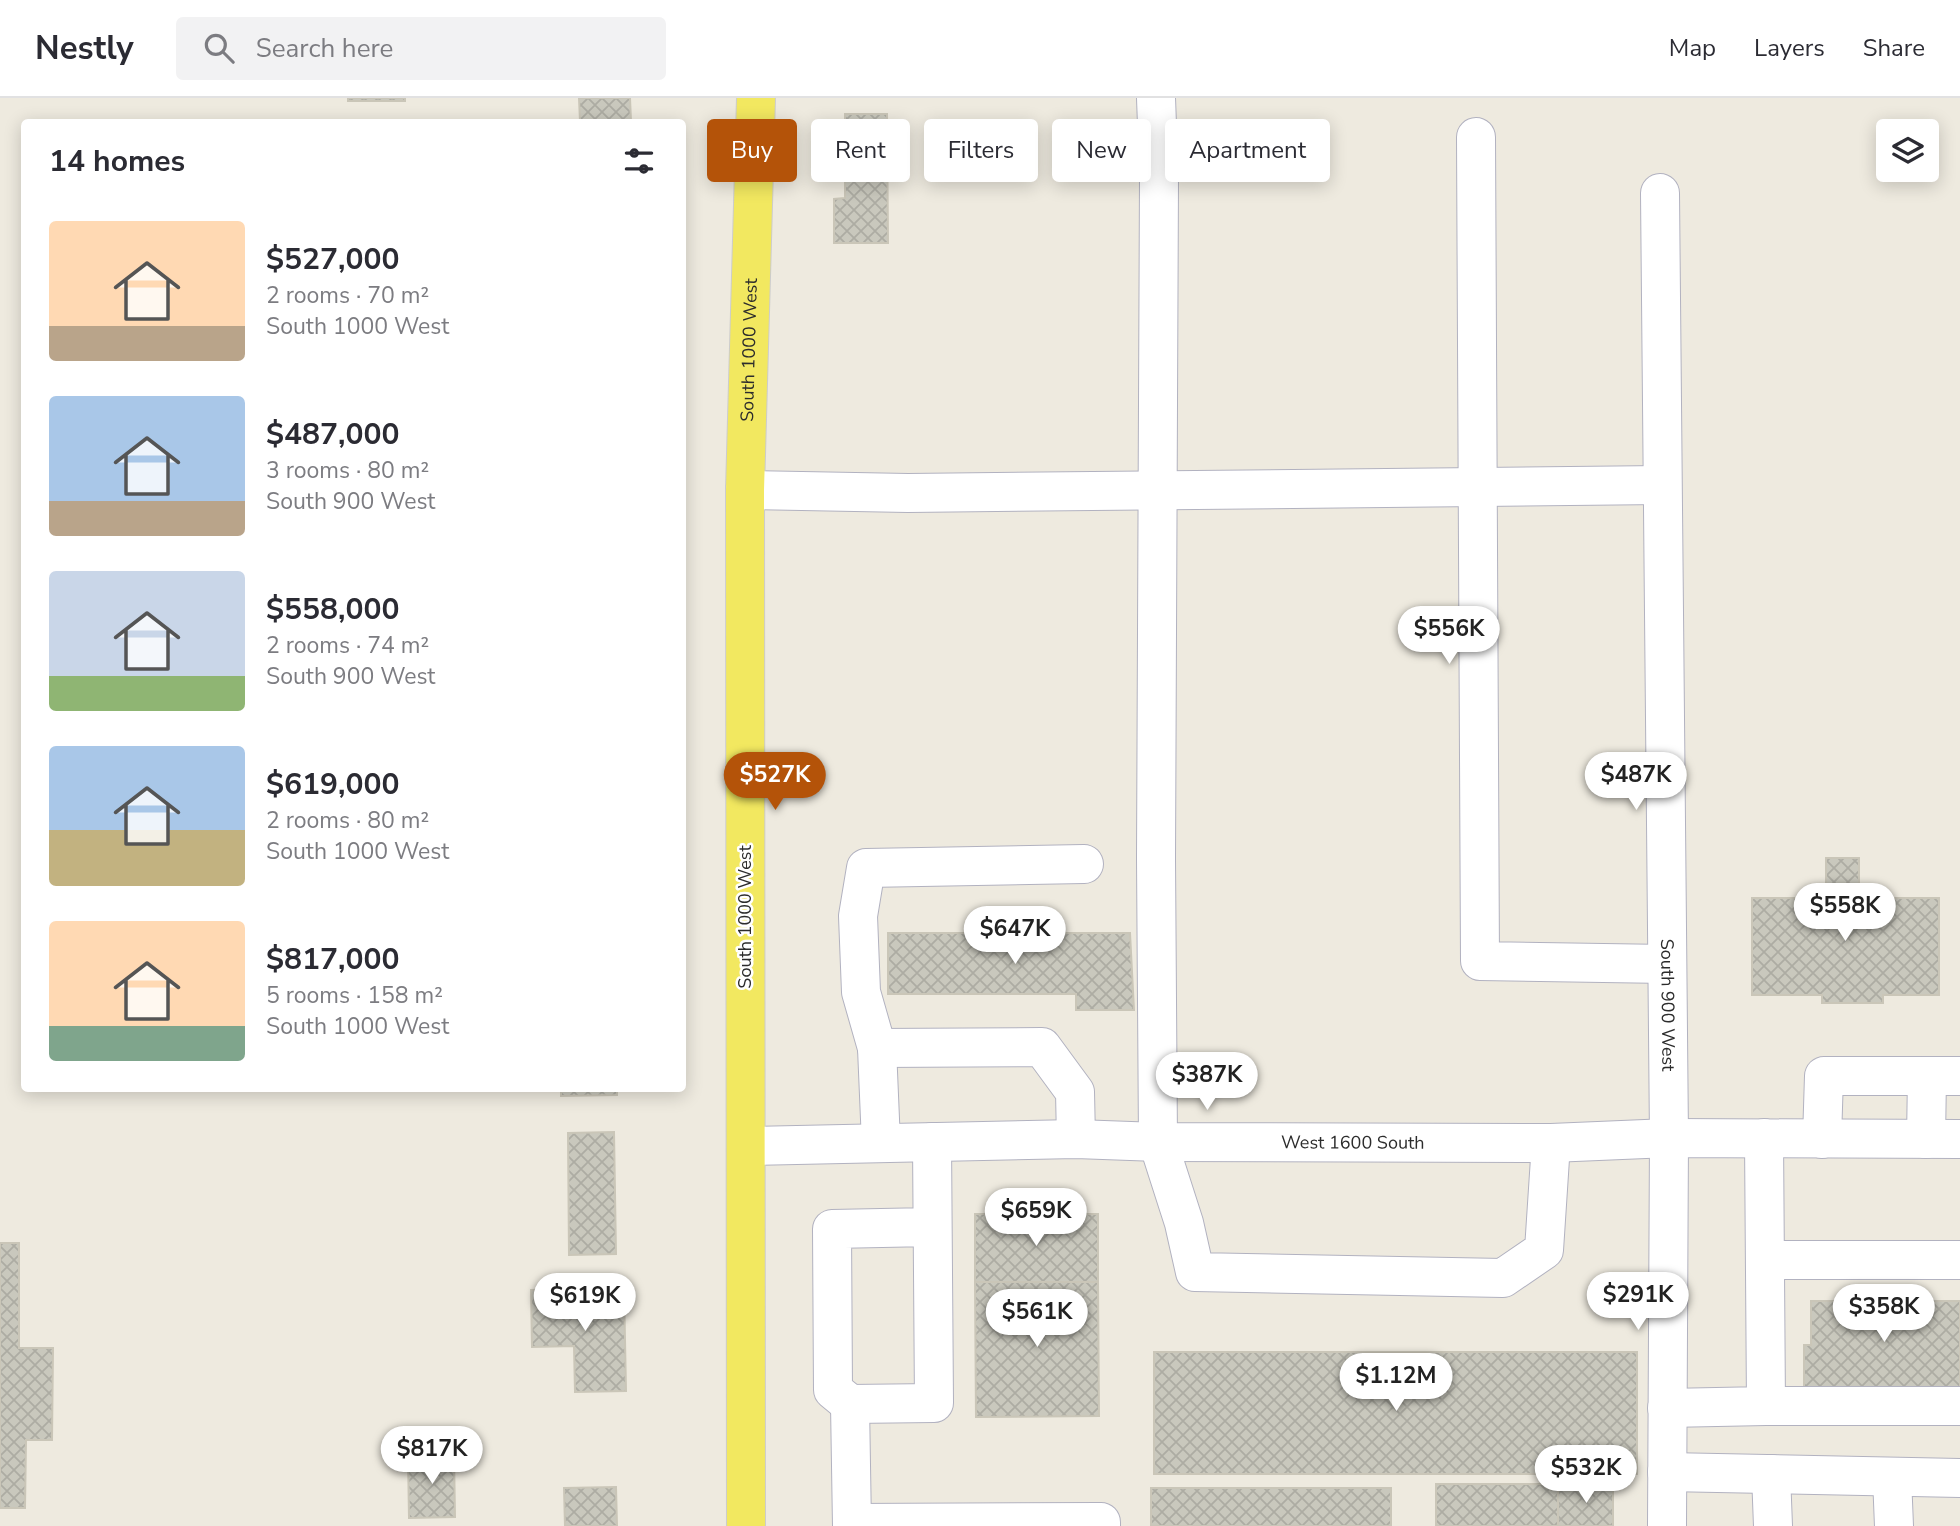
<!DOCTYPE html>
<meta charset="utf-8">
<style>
:root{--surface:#fff;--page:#f2f2f3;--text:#2b2b33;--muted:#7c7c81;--line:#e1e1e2;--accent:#b45309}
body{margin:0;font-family:"Nunito Sans",sans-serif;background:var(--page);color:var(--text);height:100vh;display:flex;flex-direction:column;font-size:26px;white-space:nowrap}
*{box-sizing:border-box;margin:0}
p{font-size:23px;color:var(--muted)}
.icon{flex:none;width:38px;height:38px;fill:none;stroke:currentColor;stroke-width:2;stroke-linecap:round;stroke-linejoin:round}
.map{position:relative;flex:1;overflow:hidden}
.panel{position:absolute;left:21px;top:21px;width:665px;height:973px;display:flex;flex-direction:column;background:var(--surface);border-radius:7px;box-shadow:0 4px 18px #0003}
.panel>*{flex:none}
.top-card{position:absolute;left:707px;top:21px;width:665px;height:63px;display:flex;gap:14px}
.fabs{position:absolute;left:1876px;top:21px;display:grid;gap:14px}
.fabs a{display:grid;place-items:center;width:63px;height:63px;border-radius:7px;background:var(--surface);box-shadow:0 4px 18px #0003;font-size:35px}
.price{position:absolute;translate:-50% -60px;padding:0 16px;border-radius:24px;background:#fff;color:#222;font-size:23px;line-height:46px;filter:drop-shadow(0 2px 4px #0008)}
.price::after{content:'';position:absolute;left:50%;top:42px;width:21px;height:16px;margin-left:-10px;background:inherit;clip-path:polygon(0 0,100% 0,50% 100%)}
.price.current{background:var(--accent);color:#fff}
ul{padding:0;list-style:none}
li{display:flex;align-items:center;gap:21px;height:175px;padding:0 28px}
li span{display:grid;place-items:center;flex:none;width:196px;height:140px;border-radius:7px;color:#555}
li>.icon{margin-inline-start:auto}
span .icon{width:84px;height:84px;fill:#fffc;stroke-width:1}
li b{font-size:30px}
h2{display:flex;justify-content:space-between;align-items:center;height:84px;padding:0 28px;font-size:30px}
.chip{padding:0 24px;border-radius:7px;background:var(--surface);box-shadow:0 4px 18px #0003;font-size:24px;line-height:63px}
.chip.current{background:var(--accent);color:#fff}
header{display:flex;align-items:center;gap:42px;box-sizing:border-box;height:98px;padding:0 35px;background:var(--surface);border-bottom:2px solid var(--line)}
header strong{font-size:33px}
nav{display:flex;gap:38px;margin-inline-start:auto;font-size:24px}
.search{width:490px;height:63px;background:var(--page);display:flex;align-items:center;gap:18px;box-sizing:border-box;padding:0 24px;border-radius:7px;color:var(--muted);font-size:26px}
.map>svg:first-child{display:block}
</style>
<header>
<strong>Nestly</strong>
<div class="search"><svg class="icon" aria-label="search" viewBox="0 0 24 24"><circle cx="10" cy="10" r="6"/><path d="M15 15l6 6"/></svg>Search here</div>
<nav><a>Map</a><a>Layers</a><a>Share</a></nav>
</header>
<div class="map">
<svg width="1960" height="1428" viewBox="0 0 1960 1428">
<defs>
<pattern id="building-cross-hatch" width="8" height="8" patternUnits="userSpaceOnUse" patternTransform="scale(1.75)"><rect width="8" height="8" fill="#c9c8bd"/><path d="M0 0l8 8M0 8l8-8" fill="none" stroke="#adaca3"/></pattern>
</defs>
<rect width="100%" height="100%" fill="#eeeadf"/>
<g fill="url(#building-cross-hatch)" stroke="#cac6b8" stroke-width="2">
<rect x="348" y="0" width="57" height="3"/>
<polygon points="579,0 630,0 631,23 580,23"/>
<polygon points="845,16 887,16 888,145 834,145 834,101 845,100"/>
<polygon points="1826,760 1859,760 1859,800 1939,800 1939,897 1883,897 1883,905 1822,905 1822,897 1752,897 1752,800 1826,800"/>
<polygon points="888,835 1130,835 1134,912 1076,912 1076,896 888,896"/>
<polygon points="561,990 617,990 617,997 561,998"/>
<polygon points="614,1034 616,1156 569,1157 568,1035"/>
<rect x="975" y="1116" width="123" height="68"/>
<polygon points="0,1145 19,1145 19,1250 53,1250 52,1342 26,1342 25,1410 0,1410"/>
<polygon points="975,1184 1098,1184 1099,1318 976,1319"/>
<polygon points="624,1190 626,1293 575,1294 574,1248 532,1249 531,1192"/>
<polygon points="1811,1203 1960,1203 1960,1289 1804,1289 1804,1247 1811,1247"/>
<rect x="1154" y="1254" width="483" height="122"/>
<polygon points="454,1357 455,1419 409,1420 408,1358"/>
<rect x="1436" y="1386" width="122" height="42"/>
<rect x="1558" y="1386" width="55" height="42"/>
<polygon points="616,1389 617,1428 565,1428 564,1390"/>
<rect x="1151" y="1390" width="240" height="38"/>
</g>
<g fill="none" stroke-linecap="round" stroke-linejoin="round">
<defs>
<g id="minor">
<polyline points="1156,0 1159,80 1156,761 1158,1044 1184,1125 1195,1174 1503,1180 1544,1152 1551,1045"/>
<polyline points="1476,39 1480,863 1667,866"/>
<path id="s1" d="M1660 95 1669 1040 1667 1428"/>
<polyline points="745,392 908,395 1662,387"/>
<polyline points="877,950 881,1045"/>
<polyline points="1076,1041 1075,994 1042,949 877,950 861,894 858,818 866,770 1084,766"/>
<polyline points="1822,1041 1824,978 1960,978"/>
<polyline points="1926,1041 1927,978"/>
<path id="s2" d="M746 1048 1076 1041 1158 1044 1551 1045 1669 1040 1960 1041"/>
<polyline points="931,1129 832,1131 833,1292 850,1306 934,1305 932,1044"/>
<polyline points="1765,1162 1960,1162"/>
<polyline points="850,1306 852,1428"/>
<polyline points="1766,1308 1960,1308"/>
<polyline points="1667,1310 1766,1308 1764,1040"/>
<polyline points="1667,1374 1960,1380"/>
<polyline points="1771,1376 1773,1428"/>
<polyline points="1892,1379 1894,1428"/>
<polyline points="852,1425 1101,1424 1101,1428"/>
</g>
<g id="major">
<path id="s3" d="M746 1428 745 392 756 0"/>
</g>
</defs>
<use href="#minor" stroke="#b2b2c0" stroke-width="40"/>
<use href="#major" stroke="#ccc" stroke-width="40"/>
<use href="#minor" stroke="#fff" stroke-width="38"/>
<use href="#major" stroke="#f2e860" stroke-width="38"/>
</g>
<g text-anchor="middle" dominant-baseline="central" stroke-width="5" stroke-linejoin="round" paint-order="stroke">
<g font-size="18" fill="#2c2c2c" stroke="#fff">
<text stroke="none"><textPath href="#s3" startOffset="1176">South 1000 West</textPath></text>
<text transform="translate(745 819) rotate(-90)">South 1000 West</text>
<text stroke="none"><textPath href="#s1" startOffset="812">South 900 West</textPath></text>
<text stroke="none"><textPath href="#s2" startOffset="607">West 1600 South</textPath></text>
</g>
</g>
</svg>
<div class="fabs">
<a><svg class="icon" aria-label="layers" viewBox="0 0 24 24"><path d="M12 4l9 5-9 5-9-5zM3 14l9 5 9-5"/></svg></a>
</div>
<b class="price" style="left:1449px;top:568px">$556K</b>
<b class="price current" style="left:775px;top:714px">$527K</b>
<b class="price" style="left:1636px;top:714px">$487K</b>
<b class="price" style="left:1845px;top:845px">$558K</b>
<b class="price" style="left:1015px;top:868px">$647K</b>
<b class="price" style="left:1207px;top:1014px">$387K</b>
<b class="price" style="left:1036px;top:1150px">$659K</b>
<b class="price" style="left:1638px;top:1234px">$291K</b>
<b class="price" style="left:585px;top:1235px">$619K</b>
<b class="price" style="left:1884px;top:1246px">$358K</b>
<b class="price" style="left:1037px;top:1251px">$561K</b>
<b class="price" style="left:1396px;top:1315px">$1.12M</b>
<b class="price" style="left:432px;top:1388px">$817K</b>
<b class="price" style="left:1586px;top:1407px">$532K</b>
<div class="top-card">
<a class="chip current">Buy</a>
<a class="chip">Rent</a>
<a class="chip">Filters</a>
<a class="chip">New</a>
<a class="chip">Apartment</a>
</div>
<section class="panel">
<h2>14 homes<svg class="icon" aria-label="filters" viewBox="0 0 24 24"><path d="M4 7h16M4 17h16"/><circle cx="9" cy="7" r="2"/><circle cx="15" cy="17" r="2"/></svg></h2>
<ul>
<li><span style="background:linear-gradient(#ffd9b3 75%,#b9a48a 0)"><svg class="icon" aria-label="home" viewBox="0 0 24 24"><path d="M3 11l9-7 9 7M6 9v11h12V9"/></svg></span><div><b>$527,000</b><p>2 rooms · 70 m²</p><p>South 1000 West</p></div></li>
<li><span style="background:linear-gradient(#a9c7e8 75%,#b9a48a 0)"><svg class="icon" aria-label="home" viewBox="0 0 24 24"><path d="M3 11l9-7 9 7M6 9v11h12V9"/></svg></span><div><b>$487,000</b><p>3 rooms · 80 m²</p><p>South 900 West</p></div></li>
<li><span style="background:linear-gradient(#c9d6e8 75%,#8fb573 0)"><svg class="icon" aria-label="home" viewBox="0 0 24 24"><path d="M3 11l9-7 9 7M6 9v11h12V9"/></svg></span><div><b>$558,000</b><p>2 rooms · 74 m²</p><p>South 900 West</p></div></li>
<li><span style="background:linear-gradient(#a9c7e8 60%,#c2b280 0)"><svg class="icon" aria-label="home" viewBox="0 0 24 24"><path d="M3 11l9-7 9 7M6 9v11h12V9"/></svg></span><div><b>$619,000</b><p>2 rooms · 80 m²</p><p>South 1000 West</p></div></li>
<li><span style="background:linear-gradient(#ffd9b3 75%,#7fa58c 0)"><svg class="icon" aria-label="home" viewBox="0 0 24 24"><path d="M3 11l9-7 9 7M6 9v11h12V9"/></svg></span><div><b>$817,000</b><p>5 rooms · 158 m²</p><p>South 1000 West</p></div></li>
</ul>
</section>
</div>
